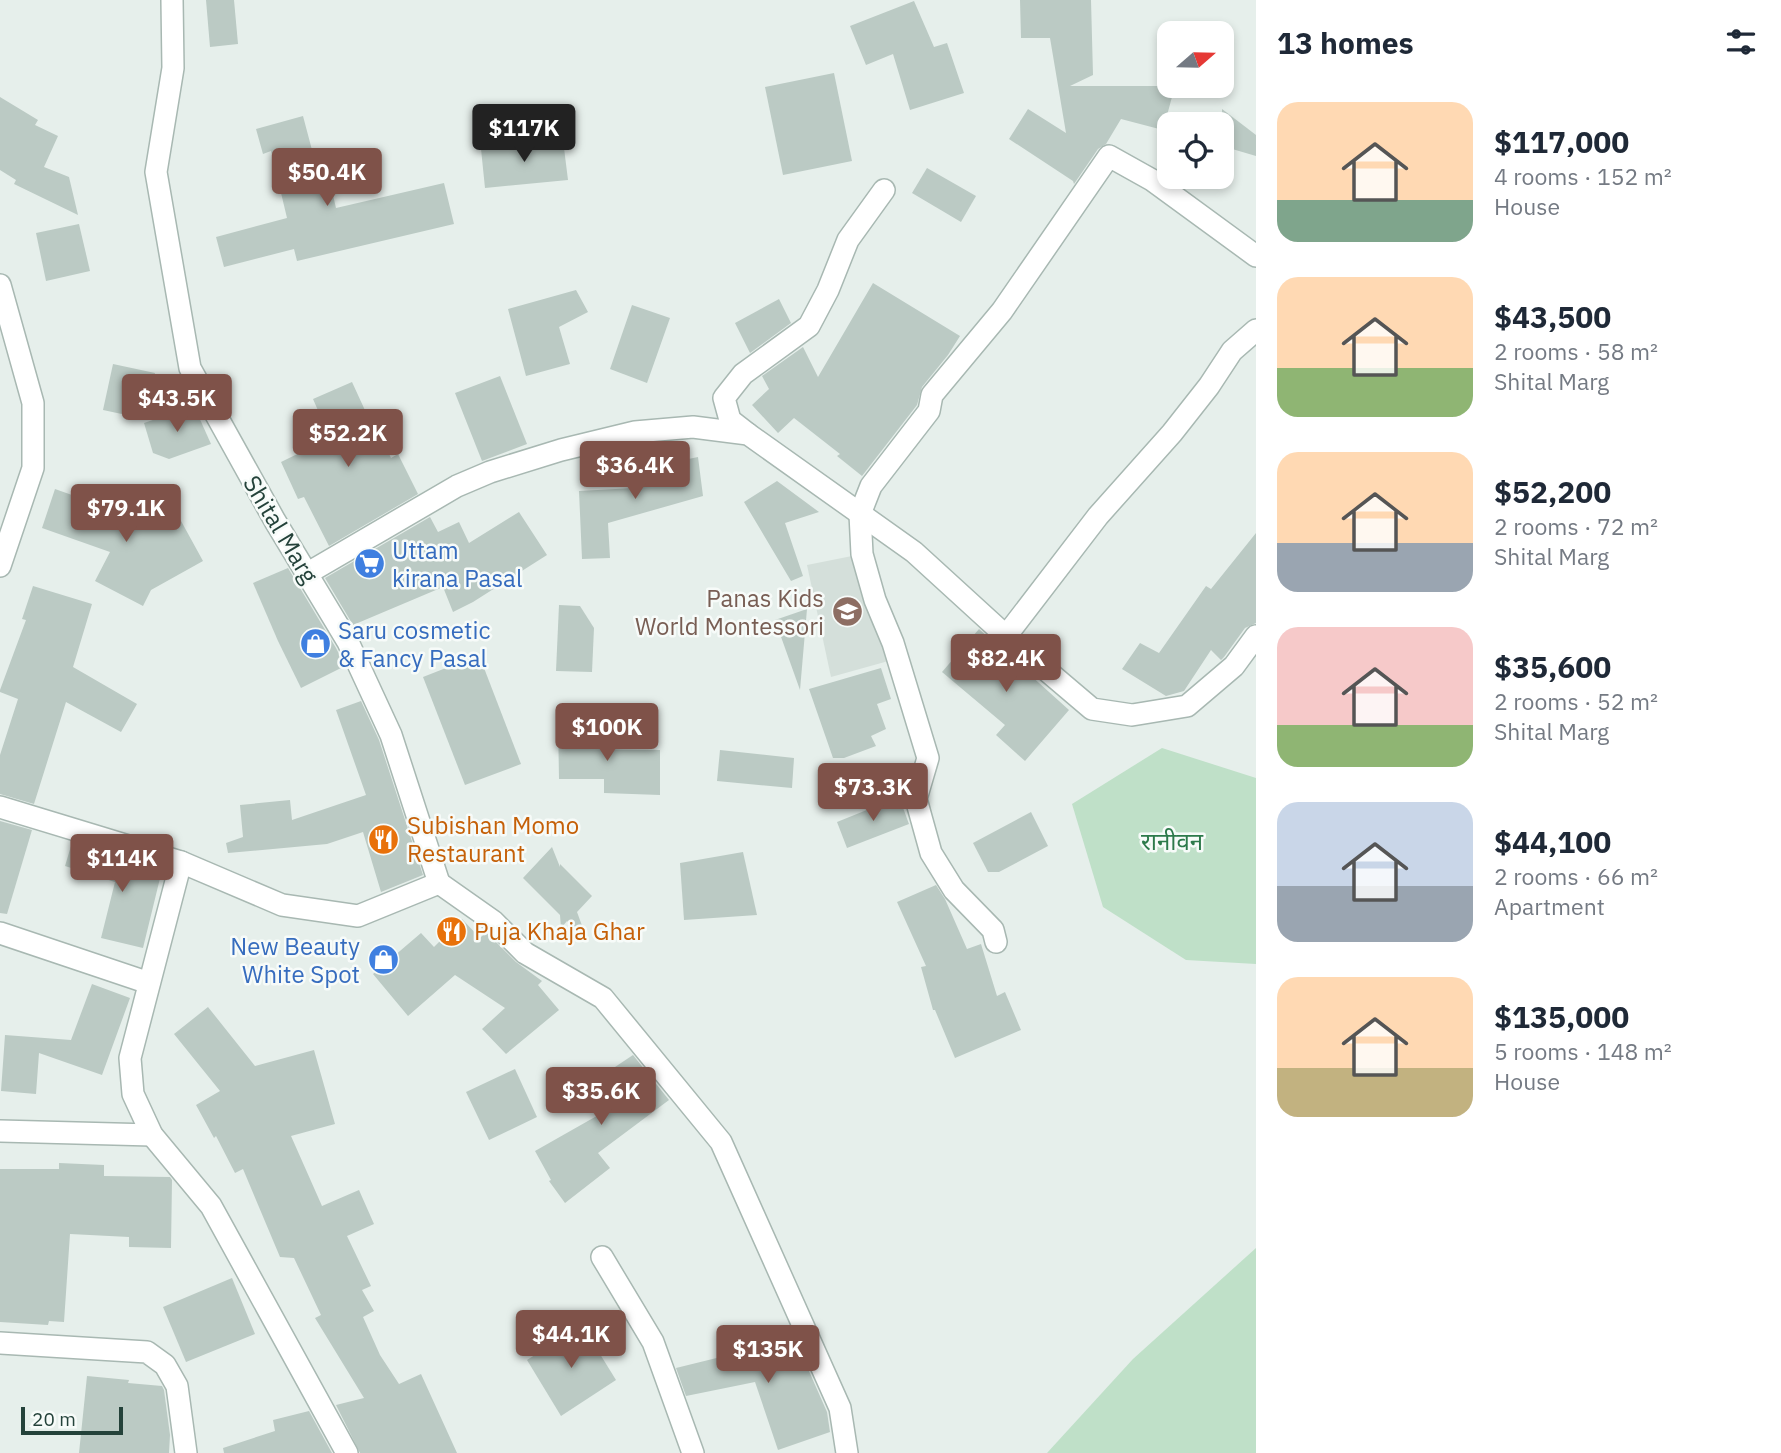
<!DOCTYPE html>
<meta charset="utf-8">
<style>
:root{--surface:#fff;--page:#f6f6f7;--text:#1f2937;--muted:#747a83;--accent:#7f5249}
body{margin:0;font-family:"IBM Plex Sans","Noto Sans Devanagari",sans-serif;background:var(--page);color:var(--text);height:100vh;display:flex;flex-direction:column;font-size:26px;white-space:nowrap}
*{box-sizing:border-box;margin:0}
p{font-size:23px;color:var(--muted)}
.icon{flex:none;width:38px;height:38px;fill:none;stroke:currentColor;stroke-width:2;stroke-linecap:round;stroke-linejoin:round}
.map{position:relative;flex:1;overflow:hidden}
.drawer{display:flex;flex-direction:column;background:var(--surface);width:525px}
.drawer>*{flex:none}
.needle{width:46px;rotate:70deg}
.controls{position:absolute;left:1157px;top:21px;display:grid;gap:14px}
.controls a{display:grid;place-items:center;width:77px;height:77px;border-radius:14px;background:var(--surface);box-shadow:0 4px 10px #0003;font-size:35px}
.scale{position:absolute;left:21px;bottom:18px;width:102px;box-sizing:border-box;padding-left:7px;border:4px solid #24423a;border-top:0;font-size:19px;line-height:24px;white-space:nowrap;color:#24423a;-webkit-text-stroke:5px #f7fbf9;paint-order:stroke}
.price{position:absolute;translate:-50% -60px;padding:0 16px;border-radius:7px;background:var(--accent);color:#fff;font-size:23px;line-height:46px;filter:drop-shadow(0 2px 4px #0008)}
.price::after{content:'';position:absolute;left:50%;top:42px;width:21px;height:16px;margin-left:-10px;background:inherit;clip-path:polygon(0 0,100% 0,50% 100%)}
.price.active{background:#222;color:#fff}
ul{padding:0;list-style:none}
li{display:flex;align-items:center;gap:21px;height:175px;padding:0 21px}
li span{display:grid;place-items:center;flex:none;width:196px;height:140px;border-radius:21px;color:#555}
li>.icon{margin-inline-start:auto}
span .icon{width:84px;height:84px;fill:#fffc;stroke-width:1}
li b{font-size:30px}
h2{display:flex;justify-content:space-between;align-items:center;height:84px;padding:0 21px;font-size:30px}
main{display:flex;flex:1;min-height:0}
.map>svg:first-child{display:block}
</style>
<main>
<div class="map">
<svg width="1256" height="1453" viewBox="0 0 1256 1453">
<rect width="100%" height="100%" fill="#e6efeb"/>
<polygon fill="#d4dfda" points="857,555 892,660 831,677 807,565"/>
<g fill="#bfe0c8">
<polygon points="1162,748 1256,778 1256,964 1186,960 1103,907 1072,804"/>
<polygon points="1256,1248 1256,1453 1047,1453 1133,1359"/>
</g>
<g fill="#bbcac4">
<polygon points="206,0 234,0 238,44 210,47"/>
<polygon points="1020,0 1091,0 1093,75 1070,86 1175,86 1163,130 1121,119 1106,144 1098,149 1074,184 1073,181 1009,139 1028,109 1066,133 1050,38 1021,38"/>
<polygon points="914,1 934,47 947,43 964,93 910,110 893,54 866,65 850,26"/>
<polygon points="834,73 852,161 783,175 765,87"/>
<polygon points="0,97 38,120 35,125 58,136 44,167 69,177 78,215 14,184 16,180 0,170"/>
<polygon points="1222,109 1256,135 1256,156 1222,146"/>
<polygon points="303,116 321,184 330,182 336,208 444,183 454,224 297,261 294,249 224,267 216,237 287,218 271,151 263,154 256,129"/>
<polygon points="563,140 568,180 485,188 481,149"/>
<polygon points="927,168 976,196 961,222 912,193"/>
<polygon points="79,224 90,271 46,281 36,233"/>
<polygon points="873,283 960,336 948,355 922,387 917,405 862,476 837,456 840,454 794,418 778,433 752,405 769,389 762,376 803,347 818,377"/>
<polygon points="576,290 588,312 559,327 570,364 526,376 508,309"/>
<polygon points="779,299 791,323 750,353 735,323"/>
<polygon points="632,305 670,318 647,383 610,369"/>
<polygon points="113,364 155,373 145,419 103,410"/>
<polygon points="500,376 527,444 482,461 455,393"/>
<polygon points="352,382 369,419 372,418 391,458 398,454 418,494 329,546 304,497 298,499 281,462 330,438 313,399"/>
<polygon points="194,406 211,444 169,459 153,453 144,423"/>
<polygon points="698,457 703,496 608,523 610,558 582,559 579,491 634,488 631,471"/>
<polygon points="777,481 819,512 785,523 803,576 791,581 744,502"/>
<polygon points="55,489 151,523 175,510 203,561 151,590 143,606 95,581 110,552 42,528"/>
<polygon points="519,512 547,555 473,602 453,612 443,587 353,625 325,578 430,517 438,532 459,522 469,543"/>
<polygon points="1256,533 1256,623 1245,628 1224,657 1221,660 1211,650 1184,691 1166,696 1122,669 1140,643 1159,653 1206,586 1211,589"/>
<polygon points="288,568 336,648 345,666 301,688 278,641 253,583"/>
<polygon points="33,586 92,604 73,667 137,704 121,732 66,702 34,804 0,794 0,755 18,699 0,692 0,690 26,620 22,619"/>
<polygon points="559,605 580,606 594,628 592,672 556,671"/>
<polygon points="807,609 800,690 775,620"/>
<polygon points="979,629 1069,710 1025,761 996,735 1005,725 942,672"/>
<polygon points="479,655 521,764 465,785 423,677"/>
<polygon points="881,668 891,699 877,704 886,729 871,736 876,746 844,758 833,758 809,689"/>
<polygon points="361,701 379,740 423,875 381,892 363,832 327,844 228,853 226,843 243,837 240,805 290,800 292,820 366,795 336,710"/>
<polygon points="558,721 587,721 587,749 660,750 660,795 604,793 604,779 559,779"/>
<polygon points="720,750 794,758 792,788 717,781"/>
<polygon points="899,797 909,824 847,848 837,822"/>
<polygon points="1031,812 1048,846 999,872 988,872 973,843"/>
<polygon points="0,821 32,830 7,914 0,913"/>
<polygon points="71,846 162,870 143,948 101,938 115,882 65,866"/>
<polygon points="552,847 560,867 560,864 592,896 577,912 588,942 567,921 561,928 560,915 523,878"/>
<polygon points="743,852 757,915 684,920 680,863"/>
<polygon points="936,885 945,899 967,949 981,944 997,996 1005,992 1021,1030 955,1058 935,1010 933,1010 921,967 926,966 897,902"/>
<polygon points="462,919 480,938 486,932 516,962 542,981 538,985 559,1010 506,1054 482,1029 505,1008 455,975 408,1016 373,974 421,933 434,947"/>
<polygon points="92,984 130,998 102,1075 39,1053 36,1094 1,1091 5,1035 71,1040"/>
<polygon points="208,1007 255,1066 314,1050 335,1124 291,1136 322,1206 359,1190 374,1224 347,1236 371,1286 362,1290 374,1311 363,1317 380,1355 399,1384 421,1374 457,1453 360,1453 336,1405 364,1398 315,1318 321,1315 294,1258 280,1257 243,1169 235,1173 216,1136 214,1138 196,1105 220,1091 174,1034"/>
<polygon points="633,1055 669,1100 598,1153 610,1168 565,1203 549,1181 551,1180 535,1151 602,1113 585,1087"/>
<polygon points="515,1069 537,1117 489,1140 466,1092"/>
<polygon points="59,1163 104,1165 104,1176 170,1177 172,1180 171,1248 129,1247 129,1237 70,1234 64,1322 49,1321 48,1325 0,1322 0,1169 59,1169"/>
<polygon points="232,1278 255,1334 186,1362 163,1307"/>
<polygon points="582,1325 616,1380 561,1416 527,1360"/>
<polygon points="790,1328 827,1412 830,1432 778,1450 755,1382 686,1396 676,1368 745,1351 743,1344"/>
<polygon points="87,1376 129,1380 128,1383 162,1386 164,1390 170,1435 169,1453 79,1453"/>
<polygon points="309,1411 332,1453 224,1453 223,1448 275,1431 273,1420"/>
</g>
<g fill="none" stroke-linecap="round" stroke-linejoin="round">
<defs>
<g id="minor">
<polyline points="172,0 173,68 156,172 190,368 275,521 348,642 391,735 439,883"/>
<polyline points="0,285 33,403 33,468 0,566"/>
<polyline points="748,434 730,420 724,398 743,374 809,326 828,290 848,240 884,190"/>
<polyline points="308,573 457,486 490,472 561,450 635,432 693,427 748,434 914,552 1006,636 1092,709 1132,715 1187,706 1234,666 1256,636"/>
<polyline points="1006,636 1098,516 1172,433 1209,386 1232,351 1256,330"/>
<polyline points="0,807 181,862 282,905 358,916 439,883"/>
<polyline points="181,862 130,1058 133,1094 152,1135 211,1206 347,1453"/>
<polyline points="439,883 493,921 525,953 603,998 721,1142 840,1408 847,1453"/>
<polyline points="0,933 149,983"/>
<polyline points="996,942 993,930 954,890 931,853 916,799 928,758 893,643 875,600 862,554 860,514 871,486 929,411 932,395 1002,311 1109,156 1152,180 1256,256"/>
<polyline points="0,1131 152,1135"/>
<polyline points="602,1257 653,1342 693,1453"/>
<polyline points="0,1343 147,1352 165,1365 177,1386 186,1453"/>
</g>
</defs>
<use href="#minor" stroke="#a8b8b2" stroke-width="24"/>
<use href="#minor" stroke="#fff" stroke-width="21"/>
</g>
<defs>
<symbol id="supermarket-disc" viewBox="-11 -11 22 22"><circle r="9.5" fill="#3f7fe0" stroke="#f7fbf9"/><path d="M-6-5.5h2.5l.6 2H6L4.5 2H-2.5L-4.4-4H-6ZM-1.5 3.2a1.3 1.3 0 1 0 .1 0ZM3 3.2a1.3 1.3 0 1 0 .1 0Z" fill="#fff"/></symbol>
<symbol id="school-disc" viewBox="-11 -11 22 22"><circle r="9.5" fill="#8d6e63" stroke="#f7fbf9"/><path d="M0-5L7-2L0 1L-7-2ZM-4 1L0 2.5L4 1V4Q0 6-4 4Z" fill="#fff"/></symbol>
<symbol id="shop-disc" viewBox="-11 -11 22 22"><circle r="9.5" fill="#3f7fe0" stroke="#f7fbf9"/><path d="M-5-2.5h2.3a2.7 3.5 0 0 1 5.4 0H5L5.5 6h-11ZM-1.5-2.5h3a1.5 2.3 0 0 0-3 0Z" fill="#fff"/></symbol>
<symbol id="restaurant-disc" viewBox="-11 -11 22 22"><circle r="9.5" fill="#e8710a" stroke="#f7fbf9"/><path d="M-5-6h1v4h1v-4h1v4h1v-4h1v5L-1.5 .5V6h-2V.5L-5-1ZM5-6V6H3V1.5H1.5Q1.5-4 5-6Z" fill="#fff"/></symbol>
</defs>
<g fill-rule="evenodd">
<use href="#supermarket-disc" x="352" y="546" width="35" height="35"/>
<use href="#school-disc" x="830" y="594" width="35" height="35"/>
<use href="#shop-disc" x="298" y="626" width="35" height="35"/>
<use href="#restaurant-disc" x="366" y="822" width="35" height="35"/>
<use href="#restaurant-disc" x="434" y="914" width="35" height="35"/>
<use href="#shop-disc" x="366" y="942" width="35" height="35"/>
</g>
<g text-anchor="middle" dominant-baseline="central" stroke-width="5" stroke-linejoin="round" paint-order="stroke">
<g font-size="24" fill="#24423a" stroke="#f7fbf9">
<text transform="translate(281 529) rotate(59)">Shital Marg</text>
</g>
<g font-size="24" fill="#366cbe" stroke="#f7fbf9" text-anchor="start">
<text x="392" y="550">Uttam<tspan x="392" dy="28">kirana Pasal</tspan></text>
<text x="338" y="630">Saru cosmetic<tspan x="338" dy="28">&amp; Fancy Pasal</tspan></text>
<text x="360" y="946" text-anchor="end">New Beauty<tspan x="360" dy="28">White Spot</tspan></text>
</g>
<g font-size="24" fill="#785e54" stroke="#f7fbf9" text-anchor="end">
<text x="824" y="598">Panas Kids<tspan x="824" dy="28">World Montessori</tspan></text>
</g>
<g font-size="24" fill="#c56008" stroke="#f7fbf9" text-anchor="start">
<text x="407" y="825">Subishan Momo<tspan x="407" dy="28">Restaurant</tspan></text>
<text x="474" y="931">Puja Khaja Ghar</text>
</g>
<g font-size="24" fill="#2d7a4b" stroke="#f7fbf9">
<text x="1172" y="841">रानीवन</text>
</g>
</g>
</svg>
<div class="controls">
<a><svg class="needle" viewBox="-14 -14 28 28"><path d="M0-13l5 13h-10z" fill="#e53935"/><path d="M0 13l5-13h-10z" fill="#747a83"/></svg></a>
<a><svg class="icon" aria-label="locate" viewBox="0 0 24 24"><circle cx="12" cy="12" r="6"/><path d="M12 2v4M12 18v4M2 12h4M18 12h4"/></svg></a>
</div>
<div class="scale">20 m</div>
<b class="price active" style="left:524px;top:164px">$117K</b>
<b class="price" style="left:327px;top:208px">$50.4K</b>
<b class="price" style="left:177px;top:434px">$43.5K</b>
<b class="price" style="left:348px;top:469px">$52.2K</b>
<b class="price" style="left:635px;top:501px">$36.4K</b>
<b class="price" style="left:126px;top:544px">$79.1K</b>
<b class="price" style="left:1006px;top:694px">$82.4K</b>
<b class="price" style="left:607px;top:763px">$100K</b>
<b class="price" style="left:873px;top:823px">$73.3K</b>
<b class="price" style="left:122px;top:894px">$114K</b>
<b class="price" style="left:601px;top:1127px">$35.6K</b>
<b class="price" style="left:571px;top:1370px">$44.1K</b>
<b class="price" style="left:768px;top:1385px">$135K</b>
</div>
<section class="drawer">
<h2>13 homes<svg class="icon" aria-label="filters" viewBox="0 0 24 24"><path d="M4 7h16M4 17h16"/><circle cx="9" cy="7" r="2"/><circle cx="15" cy="17" r="2"/></svg></h2>
<ul>
<li><span style="background:linear-gradient(#ffd9b3 70%,#7fa58c 0)"><svg class="icon" aria-label="home" viewBox="0 0 24 24"><path d="M3 11l9-7 9 7M6 9v11h12V9"/></svg></span><div><b>$117,000</b><p>4 rooms · 152 m²</p><p>House</p></div></li>
<li><span style="background:linear-gradient(#ffd9b3 65%,#8fb573 0)"><svg class="icon" aria-label="home" viewBox="0 0 24 24"><path d="M3 11l9-7 9 7M6 9v11h12V9"/></svg></span><div><b>$43,500</b><p>2 rooms · 58 m²</p><p>Shital Marg</p></div></li>
<li><span style="background:linear-gradient(#ffd9b3 65%,#9aa5b1 0)"><svg class="icon" aria-label="home" viewBox="0 0 24 24"><path d="M3 11l9-7 9 7M6 9v11h12V9"/></svg></span><div><b>$52,200</b><p>2 rooms · 72 m²</p><p>Shital Marg</p></div></li>
<li><span style="background:linear-gradient(#f6c9c9 70%,#8fb573 0)"><svg class="icon" aria-label="home" viewBox="0 0 24 24"><path d="M3 11l9-7 9 7M6 9v11h12V9"/></svg></span><div><b>$35,600</b><p>2 rooms · 52 m²</p><p>Shital Marg</p></div></li>
<li><span style="background:linear-gradient(#c9d6e8 60%,#9aa5b1 0)"><svg class="icon" aria-label="home" viewBox="0 0 24 24"><path d="M3 11l9-7 9 7M6 9v11h12V9"/></svg></span><div><b>$44,100</b><p>2 rooms · 66 m²</p><p>Apartment</p></div></li>
<li><span style="background:linear-gradient(#ffd9b3 65%,#c2b280 0)"><svg class="icon" aria-label="home" viewBox="0 0 24 24"><path d="M3 11l9-7 9 7M6 9v11h12V9"/></svg></span><div><b>$135,000</b><p>5 rooms · 148 m²</p><p>House</p></div></li>
</ul>
</section>
</main>
